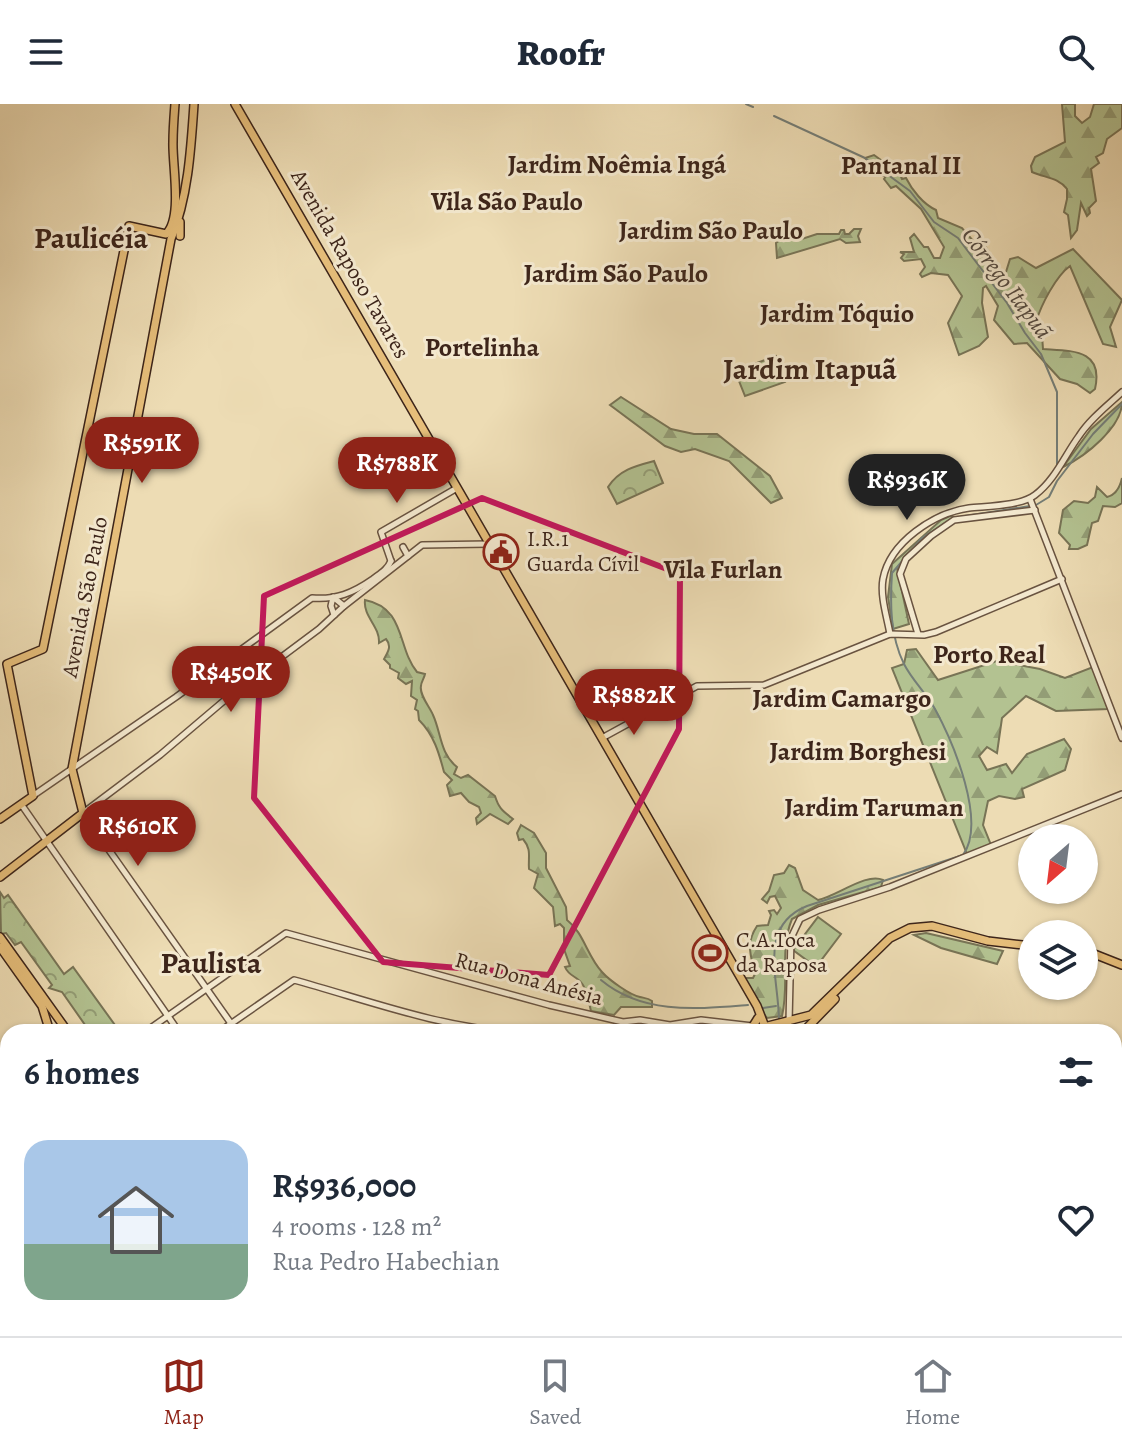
<!DOCTYPE html>
<meta charset="utf-8">
<style>
:root{--surface:#fff;--page:#f2f2f3;--text:#1f2937;--muted:#747a83;--line:#e0e1e3;--accent:#8f2418}
body{margin:0;font-family:Alegreya,serif;background:var(--page);color:var(--text);height:100vh;display:flex;flex-direction:column;font-size:30px;white-space:nowrap}
*{box-sizing:border-box;margin:0}
p{font-size:26px;color:var(--muted)}
.icon{flex:none;width:44px;height:44px;fill:none;stroke:currentColor;stroke-width:2;stroke-linecap:round;stroke-linejoin:round}
.map{position:relative;flex:1;overflow:hidden}
.drawer{position:absolute;left:0px;top:920px;width:1122px;height:312px;display:flex;flex-direction:column;background:var(--surface);border-radius:24px 24px 0 0;box-shadow:0 2px 6px #0004}
.drawer>*{flex:none}
.needle{width:52px;rotate:208deg}
.controls{position:absolute;left:1018px;top:720px;display:grid;gap:16px}
.controls a{display:grid;place-items:center;width:80px;height:80px;border-radius:50%;background:var(--surface);box-shadow:0 2px 6px #0004;font-size:40px}
.price{position:absolute;translate:-50% -68px;padding:0 18px;border-radius:28px;background:var(--accent);color:#fff;font-size:26px;line-height:52px;filter:drop-shadow(0 2px 4px #0008)}
.price::after{content:'';position:absolute;left:50%;top:48px;width:24px;height:18px;margin-left:-12px;background:inherit;clip-path:polygon(0 0,100% 0,50% 100%)}
.price.on{background:#222;color:#fff}
ul{padding:0;list-style:none}
li{display:flex;align-items:center;gap:24px;height:200px;padding:0 24px}
li span{display:grid;place-items:center;flex:none;width:224px;height:160px;border-radius:24px;color:#555}
li>.icon{margin-inline-start:auto}
span .icon{width:96px;height:96px;fill:#fffc;stroke-width:1}
li b{font-size:34px}
h2{display:flex;justify-content:space-between;align-items:center;height:96px;padding:0 24px;font-size:34px}
header{display:flex;justify-content:space-between;align-items:center;height:104px;padding:0 24px;background:var(--surface);font-size:36px;font-weight:800}
.tab-bar{display:flex;justify-content:space-around;align-items:center;height:112px;border-top:2px solid var(--line);background:var(--surface);font-size:22px;color:var(--muted)}
.tab-bar a{display:grid;justify-items:center;gap:4px}
.tab-bar .on{color:var(--accent)}
.map>svg:first-child{display:block}
</style>
<header><svg class="icon" aria-label="menu" viewBox="0 0 24 24"><path d="M4 6h16M4 12h16M4 18h16"/></svg>Roofr<svg class="icon" aria-label="search" viewBox="0 0 24 24"><circle cx="10" cy="10" r="6"/><path d="M15 15l6 6"/></svg></header>
<div class="map">
<svg width="1122" height="1232" viewBox="0 0 1122 1232">
<defs>
<pattern id="forest-firs" width="22" height="20" patternUnits="userSpaceOnUse" patternTransform="scale(2)"><rect width="22" height="20" fill="#b3c291"/><path d="M5 1l3.5 6h-7zM16 11l3.5 6h-7z" fill="#939d76"/></pattern>
<pattern id="park-crowns" width="20" height="18" patternUnits="userSpaceOnUse" patternTransform="scale(2)"><rect width="20" height="18" fill="#b3c291"/><path d="M2 6a3 3 0 1 1 6 0M12 15a3 3 0 1 1 6 0" fill="none" stroke="#939d76"/></pattern>
</defs>
<rect width="100%" height="100%" fill="#eddcb4"/>
<filter id="stains"><feTurbulence type="fractalNoise" baseFrequency=".0025" numOctaves="4"/><feColorMatrix values="0 0 0 0 .2 0 0 0 0 .09 0 0 0 0 .02 0 0 0 .5 -.17"/></filter>
<radialGradient id="worn" r=".72"><stop offset=".6" stop-color="#630" stop-opacity="0"/><stop offset="1" stop-color="#630" stop-opacity=".3"/></radialGradient>
<g fill="url(#forest-firs)" stroke="#787456" stroke-width="2">
<path d="M1062 0H1075V12L1082 19 1090 13 1094 0H1122V24L1107 35 1103 49 1096 53 1099 59 1091 65 1096 97 1089 104 1090 109 1087 112 1081 99 1077 126 1071 134 1068 111 1064 108 1067 95V85C1058 73 1045 74 1032 68L1031 62 1035 53 1065 38Z"/>
<path d="M874 51 892 64 897 63 902 75 906 74C912 86 923 100 936 106L938 114 962 124 974 138 985 142 991 151 986 155 998 165 1001 172 1006 168 1010 155 1018 153 1036 164 1073 145 1122 196 1110 223 1116 243 1103 240 1070 162C1056 172 1041 201 1036 218L1042 231 1043 245C1072 247 1104 245 1095 285L1090 289 1077 280 1060 275 1027 239 1014 240 994 216 998 202 986 182 983 184 982 199 988 233 979 242 959 251 948 219 962 192 948 171 931 169 922 173 920 170 925 163 921 155 904 157 901 154 904 150 900 148H914L910 134 914 130 924 143H928L934 154H940L944 143 921 105 896 82 891 84 884 75 886 72H877L865 54Z"/>
<polygon points="854,125 861,125 858,132 860,138 846,139 840,135 777,154 776,139 784,133 794,130 802,135 817,130 839,130 841,126 844,126 845,130 849,130"/>
<polygon points="621,293 671,325 694,330 717,330 770,372 782,394 771,399 729,357 695,345 681,348 665,342 610,301"/>
<path d="M1122 298C1122 323 1086 352 1063 363L1091 325Z"/>
<path d="M1122 374V399L1115 403 1103 402 1098 417 1092 419 1087 441 1078 445H1069L1070 441 1059 429 1063 406 1074 397 1088 399 1095 393 1097 383 1107 393C1116 391 1120 383 1122 374Z"/>
<polygon points="950,412 954,413 927,432 897,464 909,520 893,525 888,493 892,460 941,416"/>
<path d="M365 496C406 504 397 544 417 568L425 570C424 575 421 578 421 582 419 591 430 603 433 611 441 628 440 650 457 663L454 670 461 674 468 671 495 692C499 705 503 707 513 715L508 720 490 710 477 720 476 714 481 709 479 703 469 698 461 689 450 692 447 681 452 676 444 668C439 649 434 631 419 616L418 607 415 605 417 596 411 592 412 577 406 580 398 574 399 569 390 564V561L384 555C388 548 392 542 386 535L379 539C380 522 363 513 365 496Z"/>
<polygon points="916,545 938,576 997,557 1040,565 1065,574 1093,563 1108,605 1056,607 1026,592 1002,614 997,649 987,643 979,652 987,666 1006,660 1012,669 1027,650 1064,635 1071,645 1065,666 1022,685 1024,693 1015,695 999,692 988,697 983,721 991,741 967,750 892,564 904,560 907,546"/>
<path d="M521 721 534 729 546 749V764L566 803 567 816C584 829 587 852 602 868 609 876 630 891 640 893 644 894 648 894 652 897V903H621L614 911 591 907C589 899 587 887 583 881 578 872 569 873 565 863L570 862 564 845V824L560 820 555 822 553 803 534 784 538 770 529 765C528 752 532 746 523 735L519 736 517 729Z"/>
<path d="M789 761 795 764 803 786 818 796C837 792 867 768 883 776L881 783 818 801 792 815C779 846 790 879 782 912L767 914 758 903 745 874H753L755 870C751 851 745 840 757 822L768 821 771 811 769 807 774 806 777 810 781 804 775 792 770 793 767 799 762 795 769 787 774 771 784 769Z"/>
<polygon points="926,829 1003,847 997,860 941,844 914,831"/>
<polygon points="48,1224 160,1224 189,1232 45,1232"/>
</g>
<g fill="url(#park-crowns)" stroke="#787456" stroke-width="2">
<path d="M654 357 663 379 617 400 608 383C619 366 635 362 654 357Z"/>
<polygon points="0,788 4,794 8,791 64,870 73,863 120,928 90,928 62,888 49,884 52,881 21,838 15,841 6,829 1,830"/>
</g>
<g fill="#b3c291" stroke="#787456" stroke-width="2">
<polygon points="776,252 785,278 745,292 735,267"/>
<polygon points="818,813 841,830 816,863 793,846"/>
</g>
<g fill="none" stroke-linecap="round" stroke-linejoin="round">
<g stroke="#757e77" stroke-width="2">
<polyline points="746,0 753,3"/>
<polyline points="774,12 865,54 910,87 934,118 958,134 1007,199 1025,229 1041,250 1057,288 1057,360"/>
<polyline points="1036,401 1049,393 1057,377 1093,330 1122,300"/>
<polyline points="965,412 1030,402"/>
<path d="M601 876C643 911 697 905 748 901"/>
<polyline points="763,904 776,902"/>
<path d="M779 917C779 875 757 822 807 802L963 751C987 718 953 638 935 605 926 589 912 576 904 560 890 532 890 499 892 469L922 434 951 415"/>
<polyline points="637,1232 639,1224"/>
</g>
<defs>
<g id="minor">
<polyline points="1030,395 1122,634"/>
<polyline points="403,443 408,452"/>
<polyline points="391,457 381,428 457,384"/>
<polyline points="334,511 331,502 333,493 344,502"/>
<path d="M890 530C887 513 880 492 883 475 890 438 934 409 969 404 987 402 1021 402 1035 391 1055 376 1065 351 1079 332 1090 315 1107 302 1122 288"/>
<polyline points="918,530 900,470 906,455 931,432 954,416 1035,406"/>
<polyline points="602,634 697,582 764,581 890,530 924,531 936,528 1062,475"/>
<path d="M34 691 176 593 312 494C336 496 353 489 373 475 381 469 387 466 391 457"/>
<polyline points="21,700 179,928"/>
<polyline points="789,918 791,834 800,815 819,806 890,783 1122,690"/>
<polyline points="145,928 286,829 549,901 623,918 640,916 670,921 701,916 761,923"/>
<path d="M219 928 294 876C367 896 438 923 513 928"/>
<polyline points="237,928 83,709 160,651 232,590 319,525 344,502 422,441 489,440"/>
<polyline points="1114,1086 1122,1084"/>
<polyline points="0,1088 8,1082"/>
<polyline points="447,1224 454,1232"/>
<polyline points="453,1224 459,1232"/>
</g>
<g id="major">
<polyline points="235,0 757,902 767,928"/>
<polyline points="180,118 180,132"/>
<path d="M0 715 33 692 7 560 43 545 129 122 166 130C183 114 172 60 173 38 173 25 174 13 175 0"/>
<path d="M0 773 83 709 72 665 171 135C188 94 191 45 194 0"/>
<polyline points="0,833 68,928"/>
<polyline points="0,843 42,902 50,928"/>
<polyline points="1084,846 1122,861"/>
<polyline points="753,922 758,914"/>
<polyline points="764,923 811,911 890,834 910,824 932,822 988,837 1032,842"/>
<polyline points="803,928 835,895"/>
<polyline points="291,1224 299,1232"/>
<polyline points="628,1232 629,1224"/>
<polyline points="648,1232 649,1224"/>
</g>
</defs>
<use href="#minor" stroke="#695340" stroke-width="8"/>
<use href="#major" stroke="#3d251a" stroke-width="10"/>
<use href="#minor" stroke="#f3e8ce" stroke-width="5"/>
<use href="#major" stroke="#e6be7a" stroke-width="7"/>
</g>
<path fill="none" stroke="#c2185b" stroke-width="6" stroke-linejoin="round" d="M482 394 680 470 679 625 549 871 383 858 254 694 264 492Z"/>
<defs>
<symbol id="civic-ring" viewBox="-11 -11 22 22"><circle r="9.5" fill="#f3e8ce" stroke="#8f2418" stroke-width="1.5"/><path d="M-.6-6.5H3V-4.5H.6V-3L4-1V1h2V6H-6V1h2V-1L-.6-3ZM-1.2 2.5V6h2.4V2.5Z" fill="#8f2418"/></symbol>
<symbol id="stadium-ring" viewBox="-11 -11 22 22"><circle r="9.5" fill="#f3e8ce" stroke="#8f2418" stroke-width="1.5"/><path d="M0-5a6.5 5 0 1 0 0 10a6.5 5 0 1 0 0-10ZM-3.5-1.8h7v3.6h-7Z" fill="#8f2418"/></symbol>
</defs>
<g fill-rule="evenodd">
<use href="#civic-ring" x="481" y="428" width="40" height="40"/>
<use href="#stadium-ring" x="690" y="829" width="40" height="40"/>
</g>
<g text-anchor="middle" dominant-baseline="central" stroke-width="6" stroke-linejoin="round" paint-order="stroke">
<g font-size="22" fill="#3d251a" stroke="#f3e8ce">
<text transform="translate(350 160) rotate(60)">Avenida Raposo Tavares</text>
<text transform="translate(85 493) rotate(-79)">Avenida São Paulo</text>
<text transform="translate(529 875) rotate(15)">Rua Dona Anésia</text>
</g>
<g font-size="22" fill="#3d251a" stroke="#f3e8ce" text-anchor="start">
<text x="527" y="435">I.R.1<tspan x="527" dy="25">Guarda Cívil</tspan></text>
<text x="736" y="836">C.A.Toca<tspan x="736" dy="25">da Raposa</tspan></text>
</g>
<g font-size="24" font-style="italic" fill="#544a41" stroke="#f3e8ce">
<text transform="translate(1007 179) rotate(53)">Córrego Itapuã</text>
</g>
<g font-size="26" font-weight="bold" fill="#3d251a" stroke="#f3e8ce">
<text x="617" y="60">Jardim Noêmia Ingá</text>
<text x="901" y="61">Pantanal II</text>
<text x="507" y="97">Vila São Paulo</text>
<text x="711" y="126">Jardim São Paulo</text>
<text x="616" y="169">Jardim São Paulo</text>
<text x="837" y="209">Jardim Tóquio</text>
<text x="482" y="243">Portelinha</text>
<text x="723" y="465">Vila Furlan</text>
<text x="989" y="550">Porto Real</text>
<text x="842" y="594">Jardim Camargo</text>
<text x="858" y="647">Jardim Borghesi</text>
<text x="874" y="703">Jardim Taruman</text>
</g>
<g font-size="30" font-weight="bold" fill="#3d251a" stroke="#f3e8ce">
<text x="91" y="134">Paulicéia</text>
<text x="810" y="265">Jardim Itapuã</text>
<text x="211" y="859">Paulista</text>
</g>
</g>
<rect width="100%" height="100%" filter="url(#stains)"/>
<rect width="100%" height="100%" fill="url(#worn)"/>
</svg>
<div class="controls">
<a><svg class="needle" viewBox="-14 -14 28 28"><path d="M0-13l5 13h-10z" fill="#e53935"/><path d="M0 13l5-13h-10z" fill="#747a83"/></svg></a>
<a><svg class="icon" aria-label="layers" viewBox="0 0 24 24"><path d="M12 4l9 5-9 5-9-5zM3 14l9 5 9-5"/></svg></a>
</div>
<b class="price" style="left:142px;top:381px">R$591K</b>
<b class="price" style="left:397px;top:401px">R$788K</b>
<b class="price on" style="left:907px;top:418px">R$936K</b>
<b class="price" style="left:231px;top:610px">R$450K</b>
<b class="price" style="left:634px;top:633px">R$882K</b>
<b class="price" style="left:138px;top:764px">R$610K</b>
<section class="drawer">
<h2>6 homes<svg class="icon" aria-label="filters" viewBox="0 0 24 24"><path d="M4 7h16M4 17h16"/><circle cx="9" cy="7" r="2"/><circle cx="15" cy="17" r="2"/></svg></h2>
<ul>
<li><span style="background:linear-gradient(#a9c7e8 65%,#7fa58c 0)"><svg class="icon" aria-label="home" viewBox="0 0 24 24"><path d="M3 11l9-7 9 7M6 9v11h12V9"/></svg></span><div><b>R$936,000</b><p>4 rooms · 128 m²</p><p>Rua Pedro Habechian</p></div><svg class="icon" aria-label="heart" viewBox="0 0 24 24"><path d="M12 20l-8-8c-3-5 5-10 8-4 3-6 11-1 8 4z"/></svg></li>
</ul>
</section>
</div>
<nav class="tab-bar">
<a class="on"><svg class="icon" aria-label="map" viewBox="0 0 24 24"><path d="M3 6l6-2 6 2 6-2v14l-6 2-6-2-6 2zM9 4v14M15 6v14"/></svg>Map</a>
<a><svg class="icon" aria-label="saved" viewBox="0 0 24 24"><path d="M7 4h10v16l-5-4-5 4z"/></svg>Saved</a>
<a><svg class="icon" aria-label="home" viewBox="0 0 24 24"><path d="M3 11l9-7 9 7M6 9v11h12V9"/></svg>Home</a>
</nav>
